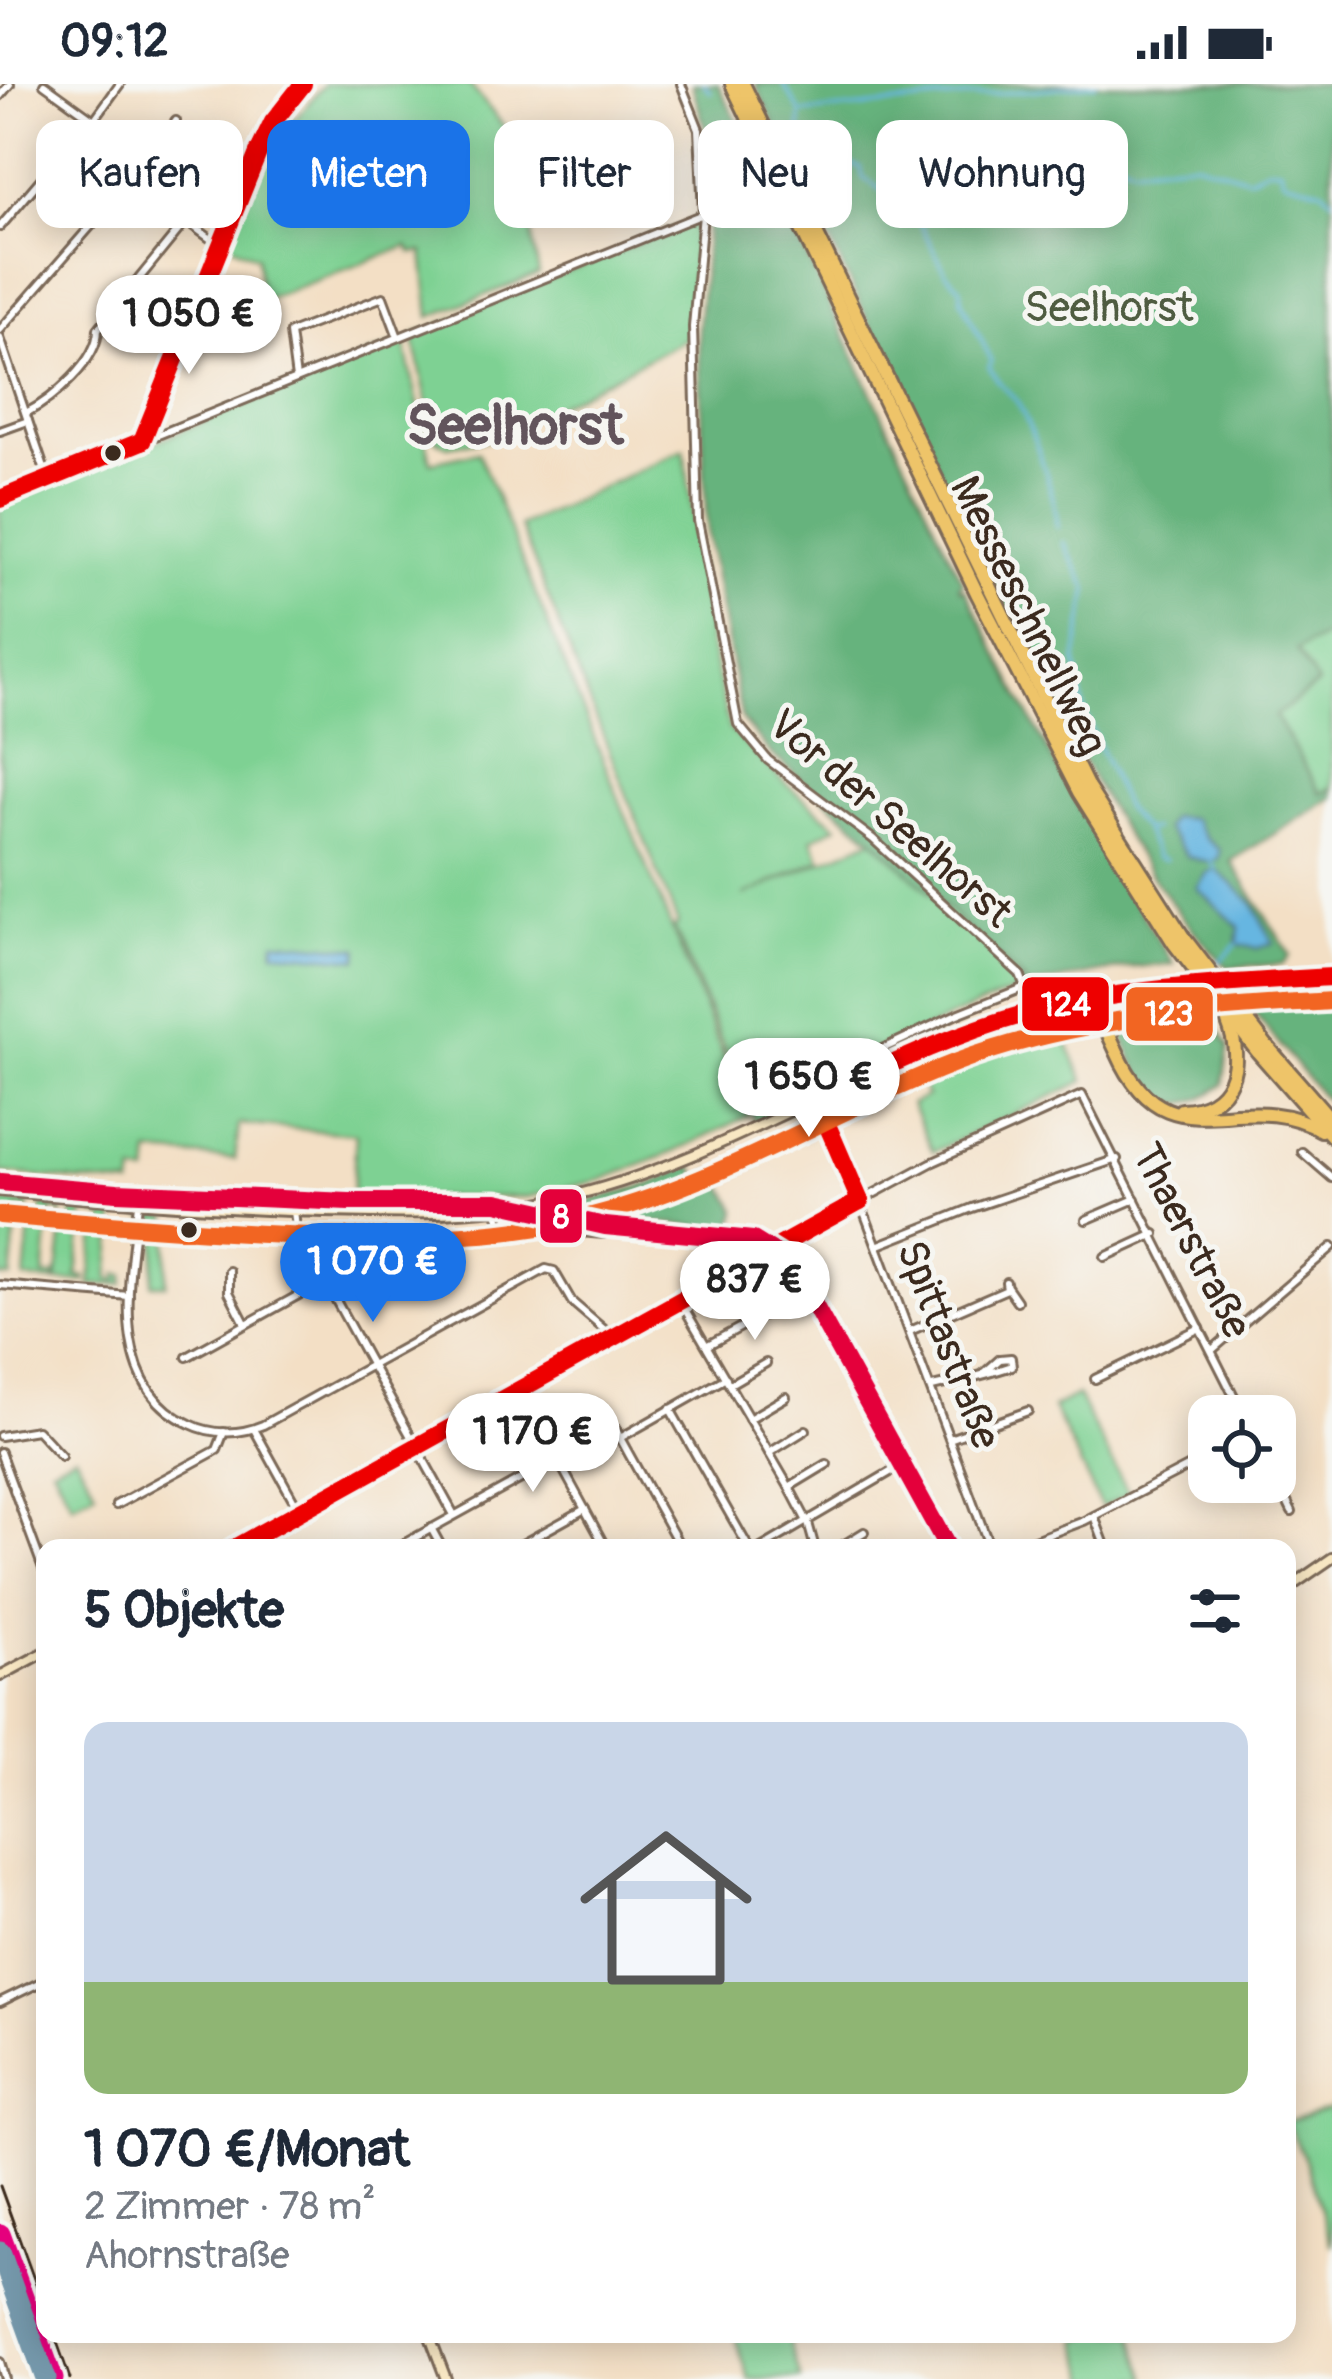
<!DOCTYPE html>
<html lang="de">
<meta charset="utf-8">
<style>
:root{--surface:#fff;--page:#f6f6f7;--text:#1f2937;--muted:#747a83;--accent:#1a73e8}
body{margin:0;font-family:Pangolin,sans-serif;background:var(--page);color:var(--text);height:100vh;display:flex;flex-direction:column;font-size:45px;white-space:nowrap}
*{box-sizing:border-box;margin:0}
p{font-size:39px;color:var(--muted)}
.icon{flex:none;width:66px;height:66px;fill:none;stroke:currentColor;stroke-width:2;stroke-linecap:round;stroke-linejoin:round}
.map{position:relative;flex:1;overflow:hidden}
.drawer{position:absolute;left:36px;top:1455px;width:1260px;height:804px;display:flex;flex-direction:column;background:var(--surface);border-radius:24px;box-shadow:0 6px 30px #0003}
.drawer>*{flex:none}
.hud{position:absolute;left:36px;top:36px;width:1260px;height:108px;display:flex;gap:24px}
.fabs{position:absolute;left:1188px;top:1311px;display:grid;gap:24px}
.fabs a{display:grid;place-items:center;width:108px;height:108px;border-radius:24px;background:var(--surface);box-shadow:0 6px 30px #0003;font-size:60px}
.price{position:absolute;translate:-50% -102px;padding:0 27px;border-radius:42px;background:#fff;color:#222;font-size:39px;line-height:78px;filter:drop-shadow(0 3px 6px #0008)}
.price::after{content:'';position:absolute;left:50%;top:72px;width:36px;height:27px;margin-left:-18px;background:inherit;clip-path:polygon(0 0,100% 0,50% 100%)}
.price.on{background:var(--accent);color:#fff}
ul{padding:0;list-style:none}
li{display:grid;align-content:center;gap:24px;height:636px;padding:0 48px}
li span{display:grid;place-items:center;height:372px;border-radius:24px;color:#555}
li>.icon{margin-inline-start:auto}
span .icon{width:216px;height:216px;fill:#fffc;stroke-width:1}
li b{font-size:51px}
h2{display:flex;justify-content:space-between;align-items:center;height:144px;padding:0 48px;font-size:51px}
.chip{padding:0 42px;border-radius:24px;background:var(--surface);box-shadow:0 6px 30px #0003;font-size:42px;line-height:108px}
.chip.on{background:var(--accent);color:#fff}
.status{display:flex;justify-content:space-between;align-items:center;height:84px;padding:0 60px;background:var(--surface);direction:ltr}
.status svg{height:33px;fill:currentColor}
.map>svg:first-child{display:block}
</style>
<div class="status"><b>09:12</b><svg viewBox="0 0 49 12"><path d="M0 12V9h3v3zM5 12V6h3v6zM10 12V3h3v9zM15 12V0h3v12zM26 1h20v11H26zM47 4h2v5h-2z"/></svg></div>
<div class="map">
<svg width="1332" height="2295" viewBox="0 0 1332 2295">
<rect width="100%" height="100%" fill="#f6f6f2"/>
<filter id="ink" filterUnits="userSpaceOnUse"><feTurbulence type="fractalNoise" baseFrequency=".00833" numOctaves="2"/><feDisplacementMap in="SourceGraphic" scale="24" xChannelSelector="R" yChannelSelector="G"/><feConvolveMatrix kernelMatrix="1 2 1 2 8 2 1 2 1" color-interpolation-filters="sRGB"/></filter>
<filter id="wash" filterUnits="userSpaceOnUse"><feTurbulence type="fractalNoise" baseFrequency=".004" numOctaves="4" result="noise"/><feDisplacementMap in="SourceGraphic" scale="48" xChannelSelector="R" yChannelSelector="G"/><feGaussianBlur stdDeviation="2.7" result="paint"/><feColorMatrix in="noise" values="0 0 0 0 0 0 0 0 0 0 0 0 0 0 0 0 0 1.4 0 .05"/><feComposite in="paint" operator="in"/></filter>
<g filter="url(#wash)">
<rect width="100%" height="100%" fill="#f3dfc5"/>
<g fill="#7ed193" stroke="#5c7e58" stroke-width="3">
<polygon points="324,0 469,0 512,52 539,190 430,233 423,168 412,169 408,162 261,217 257,173 227,158 263,70 285,31 296,35"/>
<polygon points="695,136 689,253 492,355 447,362 435,355 413,251"/>
<polygon points="404,256 431,378 478,368 748,1032 674,1068 601,1096 527,1113 352,1113 356,1050 239,1040 235,1075 150,1069 148,1091 134,1090 132,1102 0,1089 0,421"/>
<polygon points="684,365 710,559 729,645 786,700 837,742 812,755 821,775 743,812 873,755 1010,880 1025,903 955,931 813,999 816,1015 757,1042 674,843 678,840 520,442"/>
<polygon points="1332,548 1332,703 1321,710 1274,632 1317,600 1296,566"/>
<polygon points="1063,950 1084,997 933,1068 911,1020 927,1012 916,988 995,962"/>
<polygon points="0,1118 29,1120 28,1125 18,1125 11,1194 0,1193"/>
<polygon points="42,1121 62,1123 61,1131 58,1126 50,1126 44,1192 53,1193 56,1189 55,1198 25,1195 30,1142 41,1132"/>
<polygon points="73,1124 127,1128 126,1132 115,1132 109,1195 117,1196 118,1190 124,1191 123,1200 90,1201 95,1149 104,1140 105,1132 83,1128 77,1192 85,1193 85,1197 57,1198 63,1146 72,1139"/>
<polygon points="145,1130 168,1132 166,1200 152,1200 158,1136 144,1134"/>
<polygon points="1077,1311 1129,1410 1101,1423 1053,1324"/>
<polygon points="75,1371 96,1407 72,1420 52,1383"/>
<polygon points="1332,2024 1332,2162 1306,2078 1287,2038"/>
<polygon points="734,2250 787,2250 801,2295 749,2295"/>
<polygon points="1098,2250 1133,2250 1148,2295 1090,2295 1078,2257"/>
</g>
<g fill="#66b37d" stroke="#506e4e" stroke-width="3">
<path d="M692 0H718L789 136 963 499 959 502 961 506 965 505C1029 634 1095 760 1174 880L1124 884 1025 903V898L873 755 771 670 742 636 707 451 698 245 708 134 705 45Z"/>
<path d="M755 0H1332V548L1297 566 1318 600 1275 632 1321 710 1332 703V714L1231 777 1290 871 1283 880 1227 883C1119 775 1059 626 991 492L996 488 993 483 987 486Z"/>
<polygon points="1332,908 1332,1016 1323,1014 1240,912"/>
<path d="M1201 916 1229 963 1223 1001C1159 1048 1141 997 1119 943L1128 928Z"/>
<polygon points="692,1081 699,1094 715,1086 737,1126 734,1145 568,1131 577,1120 651,1100"/>
</g>
<g fill="#66b6e1" stroke="#507080" stroke-width="3">
<polygon points="1171,733 1193,735 1205,754 1220,766 1219,774 1211,779 1188,773 1165,744"/>
<polygon points="1216,785 1252,818 1273,859 1256,865 1237,860 1239,843 1197,804 1207,789"/>
<polygon points="275,857 359,864 358,875 274,868"/>
</g>
<g fill="none" stroke-linecap="round" stroke-linejoin="round">
<g stroke="#66b6e1" stroke-width="3">
<polyline points="704,0 711,8"/>
<path d="M783 0 801 29 800 54 825 72 861 83 863 94 895 114 899 122 913 118 916 103C941 87 965 82 994 95L1001 90 1042 91 1082 68 1109 71 1133 83 1195 78 1249 94 1267 84H1281L1283 95 1322 105 1332 115"/>
<polyline points="801,29 1096,0"/>
<path d="M901 124 917 134 946 189 961 204V216L992 277 989 283C999 303 1012 308 1019 321 1035 352 1055 410 1058 444"/>
<polyline points="1063,458 1088,505 1076,578 1084,627 1126,726 1144,746 1154,745"/>
<polyline points="1144,746 1157,773 1165,776"/>
<polyline points="1211,779 1216,785"/>
<polyline points="1219,878 1237,860"/>
</g>
</g>
</g>
<g filter="url(#ink)">
<g fill="none" stroke-linecap="round" stroke-linejoin="round">
<defs>
<g id="street">
<polyline points="44,0 94,36 75,55 219,161"/>
<polyline points="681,0 699,45 703,130 693,243 698,437 738,640 768,676 873,755 1020,890 1025,903 955,931 816,996 811,1003 816,1015"/>
<polyline points="0,12 10,0"/>
<polyline points="94,36 120,0"/>
<polyline points="0,143 75,55"/>
<polyline points="0,246 131,96 176,37"/>
<polyline points="0,254 48,396"/>
<polyline points="296,295 290,249 383,213 398,253"/>
<path d="M26 329C53 315 98 277 98 245L186 137"/>
<polyline points="0,347 28,337"/>
<polyline points="142,357 258,69 273,38 303,0"/>
<polyline points="0,415 703,130"/>
<polyline points="1302,1068 1332,1094"/>
<path d="M138 1120C130 1191 106 1303 190 1340 212 1351 240 1351 263 1341L546 1185 554 1187 572 1218 614 1254"/>
<polyline points="294,1127 296,1144 453,1429"/>
<polyline points="497,1127 501,1142 604,1150"/>
<polyline points="1086,1136 1135,1115"/>
<polyline points="879,1161 972,1124 1117,1075"/>
<polyline points="1105,1173 1155,1150"/>
<polyline points="229,1187 229,1208 245,1239"/>
<polyline points="0,1201 129,1212"/>
<polyline points="1008,1204 1017,1217"/>
<polyline points="680,1217 789,1403 808,1439 815,1464"/>
<polyline points="910,1247 1007,1205 1006,1198"/>
<polyline points="708,1261 783,1220"/>
<polyline points="1212,1266 1332,1163"/>
<polyline points="187,1273 324,1197"/>
<polyline points="1095,1295 1200,1244"/>
<polyline points="730,1300 766,1279"/>
<path d="M932 1303C959 1297 986 1291 1012 1282L1011 1274 1000 1275 983 1290"/>
<polyline points="670,1325 749,1464"/>
<polyline points="749,1335 786,1313"/>
<polyline points="254,1345 300,1428"/>
<polyline points="0,1352 37,1346 61,1372"/>
<polyline points="620,1354 681,1464"/>
<polyline points="952,1354 1028,1327"/>
<polyline points="0,1368 45,1490"/>
<polyline points="769,1369 806,1346"/>
<polyline points="557,1374 606,1464"/>
<polyline points="1275,1393 1292,1428"/>
<polyline points="789,1403 827,1380"/>
<polyline points="116,1421 217,1366 224,1348"/>
<polyline points="1094,1432 1106,1464"/>
<polyline points="431,1444 442,1464"/>
<polyline points="396,1464 615,1343 620,1354 726,1294"/>
<polyline points="515,1464 585,1425"/>
<polyline points="761,1464 892,1387"/>
<polyline points="838,1464 864,1448"/>
<polyline points="990,1464 860,1117 931,1079 1082,1011 1244,1332"/>
<polyline points="1013,1464 1084,1437 1209,1372"/>
<polyline points="0,1918 45,1896"/>
<polyline points="0,2278 5,2295"/>
</g>
<g id="secondary">
<polyline points="1233,899 1332,893"/>
<path d="M0 1107C97 1116 193 1123 290 1127 389 1130 483 1135 579 1110 709 1077 824 1004 948 956 1025 926 1105 911 1187 903"/>
<polyline points="234,1464 860,1117 816,1015"/>
<polyline points="1287,1505 1332,1474"/>
<polyline points="0,1592 45,1568"/>
<polyline points="429,2250 446,2295"/>
</g>
<g id="highway">
<polyline points="732,0 977,509 1079,708 1174,859 1258,968 1332,1052"/>
<polyline points="743,0 1088,704 1183,853 1266,961 1332,1037"/>
<path d="M1103 913C1098 933 1109 950 1117 968 1167 1082 1240 998 1321 1046"/>
<polyline points="1057,922 1084,926 1103,936"/>
<polyline points="1113,945 1117,925 1146,907"/>
<path d="M1181 1026C1234 1024 1244 980 1228 938"/>
</g>
</defs>
<use href="#street" stroke="#7b6958" stroke-width="12"/>
<use href="#secondary" stroke="#7b6958" stroke-width="14"/>
<use href="#highway" stroke="#7b6958" stroke-width="18"/>
<use href="#street" stroke="#fff" stroke-width="6"/>
<use href="#secondary" stroke="#f8e7c3" stroke-width="8"/>
<use href="#highway" stroke="#eec469" stroke-width="12"/>
<g stroke="#3b2a1e" stroke-width="3">
<polyline points="0,2102 45,2226"/>
<polyline points="54,2250 70,2295"/>
</g>
<defs>
<polyline id="secondary-bridge" points="1187,903 1233,899"/>
</defs>
<use href="#secondary-bridge" stroke="#7b6958" stroke-width="14" stroke-linecap="butt"/>
<use href="#secondary-bridge" stroke="#f8e7c3" stroke-width="8"/>
<defs>
<g id="bus-1">
<path d="M816 1015C883 984 950 951 1021 931 1122 903 1228 899 1332 893"/>
<polyline points="816,1015 860,1117"/>
<polyline points="234,1464 860,1117"/>
</g>
<path id="bus-2" d="M0 1131C103 1140 205 1148 308 1152 399 1154 490 1156 580 1135 713 1104 830 1027 957 978 1077 933 1205 924 1332 917"/>
<g id="bus-3">
<polyline points="142,357 258,69 273,38 303,0"/>
<polyline points="0,415 142,357"/>
</g>
</defs>
<use href="#bus-1" stroke="#f6f6f2" stroke-width="27"/>
<use href="#bus-2" stroke="#f6f6f2" stroke-width="27"/>
<use href="#bus-3" stroke="#f6f6f2" stroke-width="27"/>
<use href="#bus-1" stroke="#e00" stroke-width="18"/>
<use href="#bus-2" stroke="#f26522" stroke-width="18"/>
<use href="#bus-3" stroke="#e00" stroke-width="18"/>
<defs>
<polyline id="rail-1" points="0,2150 53,2295"/>
<polyline id="rail-2" points="0,2168 46,2295"/>
</defs>
<use href="#rail-1" stroke="#f6f6f2" stroke-width="30"/>
<use href="#rail-2" stroke="#f6f6f2" stroke-width="30"/>
<use href="#rail-1" stroke="#e5007d" stroke-width="21"/>
<use href="#rail-2" stroke="#7598ab" stroke-width="21"/>
<defs>
<polyline id="tram-1" points="0,1098 117,1108 349,1118 497,1118 605,1142 753,1156 785,1176 800,1195 948,1464"/>
</defs>
<use href="#tram-1" stroke="#f6f6f2" stroke-width="27"/>
<use href="#tram-1" stroke="#e4003a" stroke-width="18"/>
</g>
</g>
<g fill="#3b2a1e" stroke="#f6f6f2" stroke-width="4.5">
<circle cx="113" cy="369" r="10"/>
<circle cx="189" cy="1146" r="10"/>
</g>
<g text-anchor="middle" dominant-baseline="central" stroke-width="10" stroke-linejoin="round" paint-order="stroke">
<g font-size="42" fill="#4f5c41" stroke="#f6f6f2">
<text x="1109" y="224">Seelhorst</text>
</g>
<g font-size="42" fill="#3b2a1e" stroke="#f6f6f2">
<text transform="translate(1028 532) rotate(64)">Messeschnellweg</text>
<text transform="translate(890 735) rotate(41)">Vor der Seelhorst</text>
<text transform="translate(1191 1157) rotate(63)">Thaerstraße</text>
<text transform="translate(948 1261) rotate(69)">Spittastraße</text>
</g>
<g font-size="54" font-weight="bold" fill="#62545c" stroke="#f6f6f2">
<text x="515" y="343">Seelhorst</text>
</g>
</g>
<g stroke="#f6f6f2" stroke-width="4.5">
<rect x="1020" y="891" width="91" height="58" rx="12" fill="#e00"/>
<rect x="1124" y="901" width="91" height="58" rx="12" fill="#f26522"/>
<rect x="538" y="1103" width="46" height="58" rx="12" fill="#e4003a"/>
</g>
<g font-size="33" text-anchor="middle" font-weight="bold" fill="#fff">
<text x="1066" y="932">124</text>
<text x="1169" y="941">123</text>
<text x="561" y="1144">8</text>
</g>
</svg>
<div class="fabs">
<a><svg class="icon" aria-label="locate" viewBox="0 0 24 24"><circle cx="12" cy="12" r="6"/><path d="M12 2v4M12 18v4M2 12h4M18 12h4"/></svg></a>
</div>
<b class="price" style="left:189px;top:293px">1 050 €</b>
<b class="price" style="left:809px;top:1056px">1 650 €</b>
<b class="price on" style="left:373px;top:1241px">1 070 €</b>
<b class="price" style="left:755px;top:1259px">837 €</b>
<b class="price" style="left:533px;top:1411px">1 170 €</b>
<div class="hud">
<a class="chip">Kaufen</a>
<a class="chip on">Mieten</a>
<a class="chip">Filter</a>
<a class="chip">Neu</a>
<a class="chip">Wohnung</a>
</div>
<section class="drawer">
<h2>5 Objekte<svg class="icon" aria-label="filters" viewBox="0 0 24 24"><path d="M4 7h16M4 17h16"/><circle cx="9" cy="7" r="2"/><circle cx="15" cy="17" r="2"/></svg></h2>
<ul>
<li><span style="background:linear-gradient(#c9d6e8 70%,#8fb573 0)"><svg class="icon" aria-label="home" viewBox="0 0 24 24"><path d="M3 11l9-7 9 7M6 9v11h12V9"/></svg></span><div><b>1 070 €/Monat</b><p>2 Zimmer · 78 m²</p><p>Ahornstraße</p></div></li>
</ul>
</section>
</div>
